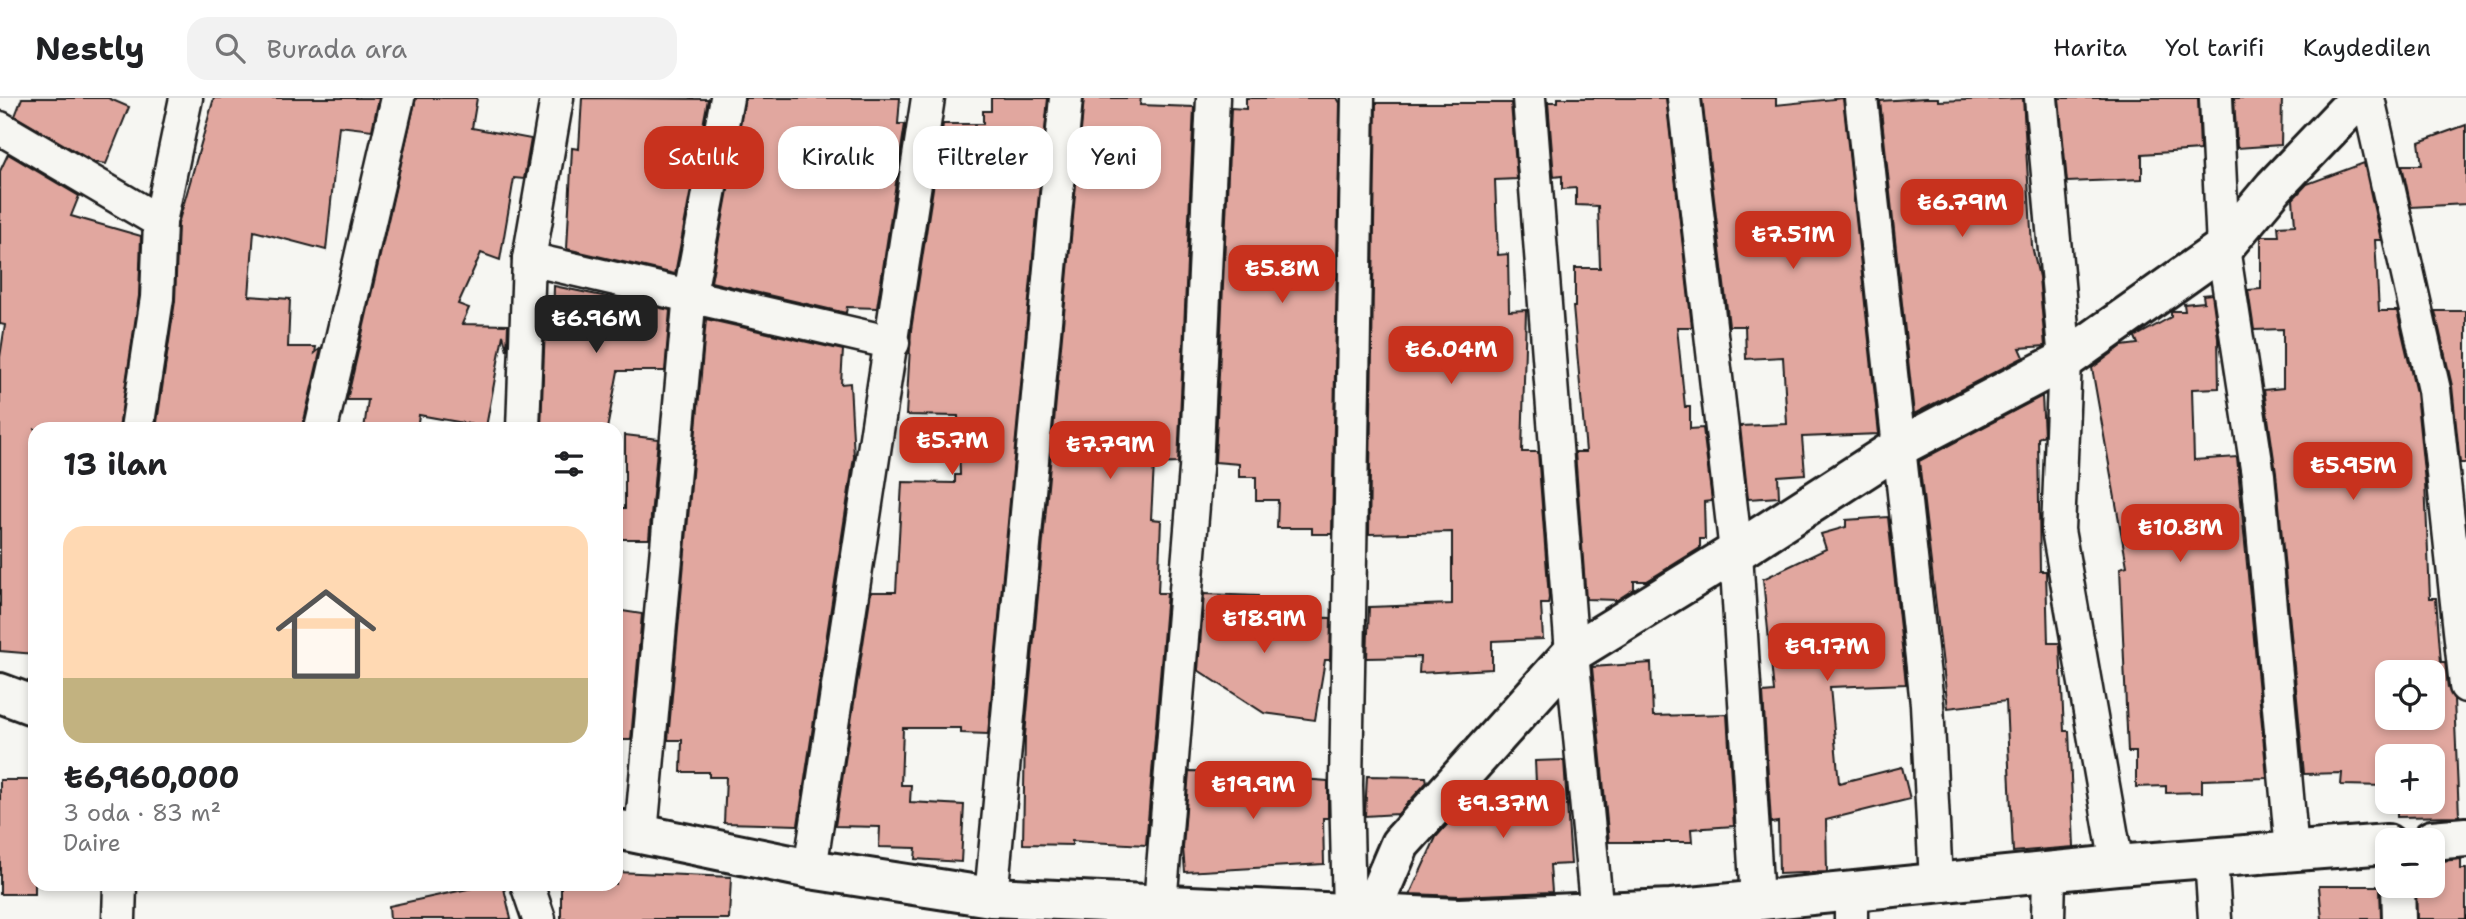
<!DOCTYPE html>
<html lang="tr">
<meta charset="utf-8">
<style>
:root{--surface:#fff;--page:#f2f2f2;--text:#202124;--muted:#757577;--line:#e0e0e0;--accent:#c8321e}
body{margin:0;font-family:"Shantell Sans",sans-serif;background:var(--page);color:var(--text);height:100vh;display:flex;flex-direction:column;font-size:26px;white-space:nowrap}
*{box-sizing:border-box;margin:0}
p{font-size:23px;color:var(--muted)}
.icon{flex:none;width:38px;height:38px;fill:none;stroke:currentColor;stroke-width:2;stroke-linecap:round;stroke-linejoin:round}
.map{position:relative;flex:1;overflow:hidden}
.sheet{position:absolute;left:28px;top:324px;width:595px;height:469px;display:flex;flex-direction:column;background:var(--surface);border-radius:21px;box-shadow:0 4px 10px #0003}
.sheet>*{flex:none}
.hud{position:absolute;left:644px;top:28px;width:665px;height:63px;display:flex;gap:14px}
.controls{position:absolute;left:2375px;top:562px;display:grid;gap:14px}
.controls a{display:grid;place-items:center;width:70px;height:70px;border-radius:14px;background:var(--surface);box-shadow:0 4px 10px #0003;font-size:35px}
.price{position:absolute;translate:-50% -60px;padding:0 16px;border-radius:14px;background:var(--accent);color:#fff;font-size:23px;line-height:46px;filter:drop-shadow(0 2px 4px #0008)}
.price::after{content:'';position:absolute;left:50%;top:42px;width:21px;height:16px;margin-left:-10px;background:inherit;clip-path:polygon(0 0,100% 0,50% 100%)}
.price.active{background:#222;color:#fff}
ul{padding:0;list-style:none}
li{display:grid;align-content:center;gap:14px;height:371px;padding:0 35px}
li span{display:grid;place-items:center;height:217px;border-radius:21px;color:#555}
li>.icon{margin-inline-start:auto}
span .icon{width:126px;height:126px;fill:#fffc;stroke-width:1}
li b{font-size:30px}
h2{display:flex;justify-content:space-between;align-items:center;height:84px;padding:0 35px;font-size:30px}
.pill{padding:0 24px;border-radius:21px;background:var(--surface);box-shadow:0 4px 10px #0003;font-size:24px;line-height:63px}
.pill.active{background:var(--accent);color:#fff}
header{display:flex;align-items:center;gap:42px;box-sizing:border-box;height:98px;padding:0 35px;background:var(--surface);border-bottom:2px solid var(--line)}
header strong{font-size:33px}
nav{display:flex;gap:38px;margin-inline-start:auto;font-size:24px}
.search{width:490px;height:63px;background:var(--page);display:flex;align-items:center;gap:18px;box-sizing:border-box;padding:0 24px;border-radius:21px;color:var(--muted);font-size:26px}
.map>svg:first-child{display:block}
</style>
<header>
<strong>Nestly</strong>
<div class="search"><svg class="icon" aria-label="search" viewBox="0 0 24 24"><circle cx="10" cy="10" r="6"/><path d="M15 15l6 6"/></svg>Burada ara</div>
<nav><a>Harita</a><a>Yol tarifi</a><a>Kaydedilen</a></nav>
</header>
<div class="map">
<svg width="2466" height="821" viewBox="0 0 2466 821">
<rect width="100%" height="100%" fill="#f6f6f2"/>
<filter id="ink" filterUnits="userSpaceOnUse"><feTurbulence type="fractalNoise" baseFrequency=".0143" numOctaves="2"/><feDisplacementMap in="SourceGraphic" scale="14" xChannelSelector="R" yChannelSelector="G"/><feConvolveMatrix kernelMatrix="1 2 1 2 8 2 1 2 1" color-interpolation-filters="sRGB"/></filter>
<g filter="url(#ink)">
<g fill="#e1a79f" stroke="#1c1c1c" stroke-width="2" fill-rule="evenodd">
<polygon points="22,0 108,0 129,9 106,66 94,64 15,18"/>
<polygon points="214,0 379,0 372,32 339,28 326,152 254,133 249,198 290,201 288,249 316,249 315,255 321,250 302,331 156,331 175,203 178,126"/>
<polygon points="416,0 477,0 472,30 531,41 524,81 514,80 500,162 481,155 458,206 469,210 462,226 508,227 507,252 503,237 486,329 419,317 417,331 364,331 368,302 347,302"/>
<polygon points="582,0 708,1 675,176 567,151 572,50 579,51"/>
<polygon points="745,0 900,0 898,26 905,26 877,210 847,209 846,215 711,184"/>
<polygon points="991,0 1048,0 988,636 961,635 961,630 903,630 901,687 911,687 910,704 964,707 961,764 915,761 916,750 879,749 880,729 835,728 871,494 896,494 902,384 955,385 955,377 960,377 958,318 906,317 911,232 943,26 983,26 983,13 991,13"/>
<polygon points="1084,0 1141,0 1140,7 1194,9 1178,365 1154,366 1151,421 1161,422 1158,495 1167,495 1146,747 1072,743 1072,747 1023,746 1025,637"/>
<polygon points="1246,0 1337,0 1340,5 1332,436 1312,436 1312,430 1277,430 1278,402 1256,402 1256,379 1239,379 1239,366 1215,364 1231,10 1246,11"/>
<polygon points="1558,0 1666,0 1692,229 1677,229 1685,309 1690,309 1690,331 1703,330 1712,403 1704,404 1705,441 1700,441 1700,450 1647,483 1634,483 1634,491 1617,502 1586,501 1575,354 1586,354 1573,209 1575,209 1575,170 1600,170 1598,108 1576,107 1576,90 1562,91 1562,78 1554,79 1548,4 1558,4"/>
<polygon points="1702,0 1776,0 1776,7 1843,0 1879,336 1802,339 1805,376 1778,378 1779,399 1748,401 1740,328 1787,326 1783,259 1746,261 1745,228 1729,228"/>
<polygon points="1925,0 1938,0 1938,3 2023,0 2032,148 2039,179 2045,248 2020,250 2024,259 1914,316 1880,3"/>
<polygon points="2059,0 2198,0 2200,52 2142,56 2142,81 2067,84"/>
<polygon points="2234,0 2282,0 2281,47 2237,50"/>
<polygon points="1376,5 1511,5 1517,81 1495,82 1498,157 1508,156 1509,213 1526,212 1522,354 1538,354 1549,500 1548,506 1541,506 1543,541 1492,543 1492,571 1419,575 1420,559 1367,560 1369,509 1452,506 1452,434 1369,436"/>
<polygon points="2466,27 2466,106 2411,109 2402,67 2422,67 2419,44"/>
<polygon points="8,56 79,98 71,118 141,138 139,198 119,331 35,331 35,556 0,553 0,259 5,227 0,226 0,73"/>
<path d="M2364 65 2381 142H2375L2379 213H2397L2416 295 2425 384 2430 500H2436L2441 564H2445L2448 590 2454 601 2459 718 2397 719V704H2432V658H2387V688L2341 687 2342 675 2304 676 2276 375 2264 292 2283 290V231L2254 232 2248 192 2261 191V138H2279L2278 128 2295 127 2293 101 2307 86ZM2387 574H2432V620H2387Z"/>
<polygon points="554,188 670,212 665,273 618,273 607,331 541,331 545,228 553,228"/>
<polygon points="2212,196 2218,239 2219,290 2192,291 2194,362 2237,359 2267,680 2202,682 2202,694 2166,695 2166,688 2136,689 2136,654 2128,654 2120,470 2127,468 2092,270 2122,248 2138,246 2135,239 2171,219 2171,213 2185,213 2184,206 2204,204 2203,197"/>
<polygon points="2435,213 2466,213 2466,365 2460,365 2452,288"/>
<polygon points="706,221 843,252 841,286 850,285 854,359 798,727 724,725 726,679 709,679 709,674 681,674 682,642 668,642"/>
<polygon points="2042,298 2044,337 2038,340 2040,473 2046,473 2048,545 2059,545 2060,549 2064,633 2069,633 2074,749 2013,754 2006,603 1948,610 1919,363"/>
<polygon points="625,337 658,341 649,441 616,441 616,410 625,410"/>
<polygon points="1888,419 1906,586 1830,589 1839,685 1902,669 1910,701 1826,722 1827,774 1779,776 1778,724 1771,725 1763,595 1774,594 1763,481 1826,451 1821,436 1846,429 1846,422"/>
<polygon points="1204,496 1258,498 1258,518 1331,520 1330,562 1325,562 1315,622 1264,615 1198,572"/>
<polygon points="616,512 642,516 631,642 616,642"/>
<polygon points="1651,565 1653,618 1727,616 1734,728 1691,731 1692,744 1609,744 1592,569"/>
<polygon points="1564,662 1571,766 1550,767 1552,794 1459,798 1410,796 1436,739 1477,693 1500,695 1499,687 1536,685 1535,663"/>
<polygon points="1189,673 1287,675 1287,680 1328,683 1328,720 1323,720 1324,766 1185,774 1183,750"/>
<polygon points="1367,678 1426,679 1427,684 1398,716 1365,718"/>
<rect x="0" y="682" width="35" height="114"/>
<polygon points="2461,761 2461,771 2466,771 2466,821 2417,821 2416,788 2432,788 2432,764"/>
<polygon points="616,774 731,779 729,821 561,821 561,786 616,786"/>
<polygon points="491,786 503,786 511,821 390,821 389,808"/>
<polygon points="2319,788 2380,788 2381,821 2322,821"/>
</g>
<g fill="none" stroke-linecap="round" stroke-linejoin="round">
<defs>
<g id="street">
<polyline points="1529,0 1572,555 1597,816"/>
<polyline points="1684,0 1736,454 1757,802"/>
<polyline points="1861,0 1927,606 1936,784"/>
<polyline points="2041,0 2065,262 2058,432 2117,767"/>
<polyline points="2216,0 2223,150 2258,377 2292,753"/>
<polyline points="2368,0 2434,292 2466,588"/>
<polyline points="0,30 160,124"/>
<polyline points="529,161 893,245"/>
<polyline points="137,331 157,200 160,124 186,0"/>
<polyline points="321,331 398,0"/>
<polyline points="523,331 529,161 557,0"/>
<polyline points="641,736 690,196 727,0"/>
<polyline points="2211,760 2215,821"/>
<polyline points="810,771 928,0"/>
<polyline points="527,786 539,821"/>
<polyline points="2398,788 2399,821"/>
<polyline points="991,799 1066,0"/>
<polyline points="1160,806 1196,371 1213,0"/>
<polyline points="1349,814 1346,687 1358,0"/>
<polyline points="119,821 120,786"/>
<polyline points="1851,821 1851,793"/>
<polyline points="2048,821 2049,775"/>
</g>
<g id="secondary">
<polyline points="0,595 35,608"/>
<polyline points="616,731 810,771 991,799 1459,820 1671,811 2117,767 2387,746"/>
<polyline points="2432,742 2466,739"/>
<polyline points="1368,821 1400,746 1572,555 1736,454 1899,349 2065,262 2223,150 2274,89 2359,0"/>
</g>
</defs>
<use href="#street" stroke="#1c1c1c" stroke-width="37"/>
<use href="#secondary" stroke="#1c1c1c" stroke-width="44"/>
<use href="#street" stroke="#f6f6f2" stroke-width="32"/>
<use href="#secondary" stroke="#f6f6f2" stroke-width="38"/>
</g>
</g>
</svg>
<div class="controls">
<a><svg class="icon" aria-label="locate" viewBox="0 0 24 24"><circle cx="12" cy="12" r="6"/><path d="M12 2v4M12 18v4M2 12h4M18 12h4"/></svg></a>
<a>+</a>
<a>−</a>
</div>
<b class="price" style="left:1962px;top:141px">₺6.79M</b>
<b class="price" style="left:1793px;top:173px">₺7.51M</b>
<b class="price" style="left:1282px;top:207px">₺5.8M</b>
<b class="price active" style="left:596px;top:257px">₺6.96M</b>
<b class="price" style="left:1451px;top:288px">₺6.04M</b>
<b class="price" style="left:952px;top:379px">₺5.7M</b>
<b class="price" style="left:1110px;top:383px">₺7.79M</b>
<b class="price" style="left:2353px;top:404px">₺5.95M</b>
<b class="price" style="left:2180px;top:466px">₺10.8M</b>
<b class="price" style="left:1264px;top:557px">₺18.9M</b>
<b class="price" style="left:1827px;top:585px">₺9.17M</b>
<b class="price" style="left:1253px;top:723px">₺19.9M</b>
<b class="price" style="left:1503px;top:742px">₺9.37M</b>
<div class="hud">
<a class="pill active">Satılık</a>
<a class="pill">Kiralık</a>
<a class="pill">Filtreler</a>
<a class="pill">Yeni</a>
</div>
<section class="sheet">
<h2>13 ilan<svg class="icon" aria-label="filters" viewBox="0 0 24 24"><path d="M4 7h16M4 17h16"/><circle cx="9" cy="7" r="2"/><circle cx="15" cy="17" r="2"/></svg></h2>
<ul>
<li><span style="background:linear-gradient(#ffd9b3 70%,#c2b280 0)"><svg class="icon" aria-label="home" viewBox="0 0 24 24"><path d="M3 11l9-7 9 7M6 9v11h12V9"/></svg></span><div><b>₺6,960,000</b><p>3 oda · 83 m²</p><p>Daire</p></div></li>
</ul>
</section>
</div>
